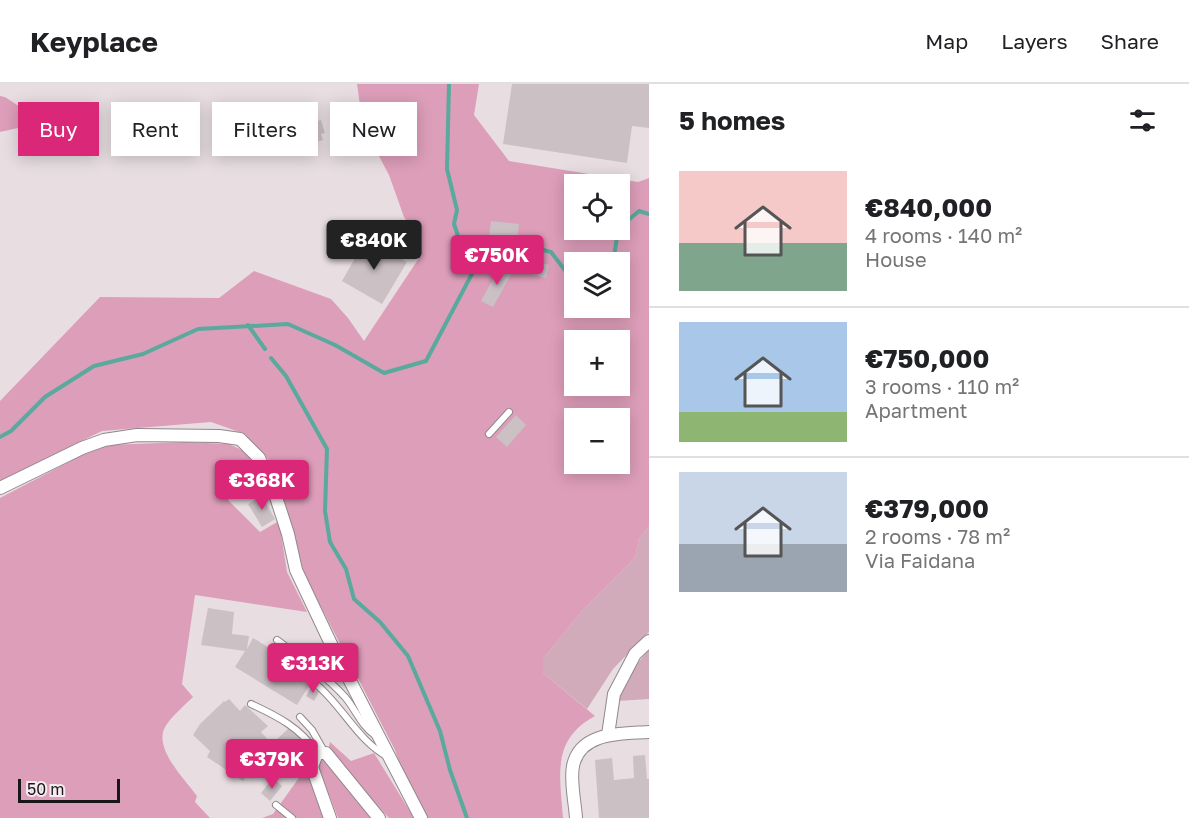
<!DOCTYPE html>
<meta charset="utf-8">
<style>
:root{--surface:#fff;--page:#f2f2f2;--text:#202124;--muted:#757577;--line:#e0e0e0;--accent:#db2777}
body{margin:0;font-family:"Golos Text",sans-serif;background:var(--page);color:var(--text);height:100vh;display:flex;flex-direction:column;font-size:22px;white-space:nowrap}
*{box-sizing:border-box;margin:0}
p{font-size:20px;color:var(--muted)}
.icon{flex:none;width:33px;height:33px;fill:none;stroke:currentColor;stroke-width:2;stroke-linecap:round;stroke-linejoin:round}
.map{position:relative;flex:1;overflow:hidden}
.drawer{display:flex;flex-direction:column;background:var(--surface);width:540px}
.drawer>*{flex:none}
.guide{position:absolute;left:18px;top:18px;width:540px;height:54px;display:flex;gap:12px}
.fabs{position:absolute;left:564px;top:90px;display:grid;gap:12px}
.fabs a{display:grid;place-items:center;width:66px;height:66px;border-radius:0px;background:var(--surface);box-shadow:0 3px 15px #0003;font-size:30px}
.scale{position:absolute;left:18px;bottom:15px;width:102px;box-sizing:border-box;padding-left:6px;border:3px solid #191617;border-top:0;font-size:16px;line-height:21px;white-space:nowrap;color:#191617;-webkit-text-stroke:4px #f6ecef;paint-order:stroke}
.price{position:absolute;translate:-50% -51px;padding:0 14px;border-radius:6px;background:var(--accent);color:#fff;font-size:20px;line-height:39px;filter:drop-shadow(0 2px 3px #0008)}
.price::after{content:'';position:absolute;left:50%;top:36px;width:18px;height:14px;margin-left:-9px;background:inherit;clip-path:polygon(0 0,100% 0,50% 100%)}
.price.current{background:#222;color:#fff}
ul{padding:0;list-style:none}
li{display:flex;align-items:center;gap:18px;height:150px;padding:0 30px}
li+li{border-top:2px solid var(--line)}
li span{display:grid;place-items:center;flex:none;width:168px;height:120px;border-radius:0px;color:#555}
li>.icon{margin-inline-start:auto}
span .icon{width:72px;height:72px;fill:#fffc;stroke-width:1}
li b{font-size:26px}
h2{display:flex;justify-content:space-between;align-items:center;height:72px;padding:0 30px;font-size:26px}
.chip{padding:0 21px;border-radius:0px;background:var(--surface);box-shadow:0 3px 15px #0003;font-size:21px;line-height:54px}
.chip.current{background:var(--accent);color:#fff}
header{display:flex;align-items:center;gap:36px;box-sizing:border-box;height:84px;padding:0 30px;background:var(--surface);border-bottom:2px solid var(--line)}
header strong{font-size:28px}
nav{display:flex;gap:33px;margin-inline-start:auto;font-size:21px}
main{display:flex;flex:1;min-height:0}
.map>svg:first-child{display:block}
</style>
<header>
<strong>Keyplace</strong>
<nav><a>Map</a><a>Layers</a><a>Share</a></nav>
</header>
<main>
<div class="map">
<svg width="649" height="734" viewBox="0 0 649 734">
<rect width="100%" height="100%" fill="#e8dee2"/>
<g fill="#d2abbb">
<polygon points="649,442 649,548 613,585 587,625 543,589 543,575 582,527 635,474 639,455"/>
<polygon points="649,565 649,615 617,617 627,593"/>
</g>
<g fill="#dd9eb9" fill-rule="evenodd">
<path d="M357 0H479L474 31 509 77 638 98 649 94V442L639 455 635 474 582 527 543 575V589L595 632C551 656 560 691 563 734H428L403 689 395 666 305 492 288 432 268 375 245 350 211 338 102 347 0 397V317L100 213 219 214 254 187 331 215 348 234 364 257 421 171V158L404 133 389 91 363 42ZM574 100H620V146H574ZM574 178H620V224H574ZM574 256H620V302H574ZM574 334H620V380H574Z"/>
<polygon points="0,12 5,13 22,24 18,44 0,48"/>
<path d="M186 358 229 360 246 368 258 390 228 416 260 448 279 437 287 488 307 528 195 511 182 600 193 613C184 622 174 630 167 640 150 662 185 695 197 712L195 718 210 734H0V414L84 370 107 361Z"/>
<polygon points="330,658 351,677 374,669 414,734 389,734 328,667"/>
<polygon points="322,675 327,678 372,734 338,734 318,682 319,678"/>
<polygon points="306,684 323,734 262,734 273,730"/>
</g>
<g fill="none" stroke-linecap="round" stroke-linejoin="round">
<g stroke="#59a99c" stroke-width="4">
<polyline points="449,0 447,85 457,126 454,140 458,152 474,185"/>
<polyline points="620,143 639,127 649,130"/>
<polyline points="610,178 614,173 618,146"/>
<polyline points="248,241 265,265"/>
<polyline points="271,274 286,292 327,365 325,427 330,458 346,485 354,515 380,538 408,572 440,647 450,686 467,734"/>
<polyline points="0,353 11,347 45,313 94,282 143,270 198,245 288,240 335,261 384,289 426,277 474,186 473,184 532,163 551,168 574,198"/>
</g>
</g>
<g fill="#cbc1c5">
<polygon points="512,0 649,0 649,44 632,42 627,79 503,60"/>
<polygon points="310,30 313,38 321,36 325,49 321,50 323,56 312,59 311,55 285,63 281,48 285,47 282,39"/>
<polygon points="491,137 519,140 517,155 512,155 510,167 495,169 497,154 489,153"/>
<polygon points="366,155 407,178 382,220 342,197"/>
<polygon points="531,176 549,181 546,194 528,189"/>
<polygon points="501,180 513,187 493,223 481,217"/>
<polygon points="516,331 526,341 507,363 496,353"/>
<polygon points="262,412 275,435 262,443 248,420"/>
<polygon points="208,524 234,528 232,550 249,552 247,565 253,554 315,592 297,621 235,583 245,567 201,561"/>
<polygon points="311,604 319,608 314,617 306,612"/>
<polygon points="229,615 240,627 245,621 268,642 261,648 272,660 290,643 303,658 267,694 260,687 252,695 248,690 243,697 207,673 210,667 193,651 200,640 224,617 225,618"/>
<polygon points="645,671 647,695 649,695 649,734 599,734 595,676 612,674 614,696 634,694 633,672"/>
<polygon points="273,694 282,702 270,717 261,709"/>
</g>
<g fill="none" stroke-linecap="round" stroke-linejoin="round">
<defs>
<g id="service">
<polyline points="489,350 509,328"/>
<path d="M277 556C301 574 325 591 345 613 356 626 361 642 376 652"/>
<path d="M317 601C343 623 358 657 388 673"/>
<path d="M251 620C277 632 301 644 317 669"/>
<polyline points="300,633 312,646 325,669"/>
<polyline points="276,721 292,734"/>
</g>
<g id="minor">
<polyline points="0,404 82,364 104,356 137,351 219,352 240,355 259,374 276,413 288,450 296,486 331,560 421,734"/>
<polyline points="608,651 614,610 635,570 649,557"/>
<polyline points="330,734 312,683 317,669 326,669 379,734"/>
<path d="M576 734C575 718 570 697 573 682 580 647 622 650 649 648"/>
</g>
</defs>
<use href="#service" stroke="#91888b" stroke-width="8"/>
<use href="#minor" stroke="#91888b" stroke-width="14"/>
<use href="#service" stroke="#fff" stroke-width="6"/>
<use href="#minor" stroke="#fff" stroke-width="12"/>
</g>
</svg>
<div class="fabs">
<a><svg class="icon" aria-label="locate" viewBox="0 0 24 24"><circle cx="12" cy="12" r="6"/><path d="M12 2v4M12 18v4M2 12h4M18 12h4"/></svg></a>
<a><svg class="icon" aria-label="layers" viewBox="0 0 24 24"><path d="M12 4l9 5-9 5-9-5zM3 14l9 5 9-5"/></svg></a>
<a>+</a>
<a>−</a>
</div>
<div class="scale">50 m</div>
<b class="price current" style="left:374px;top:187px">€840K</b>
<b class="price" style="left:497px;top:202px">€750K</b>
<b class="price" style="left:262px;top:427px">€368K</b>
<b class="price" style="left:313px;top:610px">€313K</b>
<b class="price" style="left:272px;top:706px">€379K</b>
<div class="guide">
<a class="chip current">Buy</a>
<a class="chip">Rent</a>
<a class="chip">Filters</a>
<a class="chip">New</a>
</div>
</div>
<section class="drawer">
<h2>5 homes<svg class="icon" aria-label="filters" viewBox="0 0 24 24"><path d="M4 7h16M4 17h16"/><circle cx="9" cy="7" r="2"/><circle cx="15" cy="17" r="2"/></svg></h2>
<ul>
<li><span style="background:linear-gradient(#f6c9c9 60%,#7fa58c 0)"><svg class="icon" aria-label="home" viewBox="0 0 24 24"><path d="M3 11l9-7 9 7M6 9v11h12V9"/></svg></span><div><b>€840,000</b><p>4 rooms · 140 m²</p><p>House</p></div></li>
<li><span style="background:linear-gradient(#a9c7e8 75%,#8fb573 0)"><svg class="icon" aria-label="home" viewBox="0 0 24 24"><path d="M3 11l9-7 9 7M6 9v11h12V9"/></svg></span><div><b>€750,000</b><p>3 rooms · 110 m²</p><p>Apartment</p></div></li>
<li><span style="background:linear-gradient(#c9d6e8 60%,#9aa5b1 0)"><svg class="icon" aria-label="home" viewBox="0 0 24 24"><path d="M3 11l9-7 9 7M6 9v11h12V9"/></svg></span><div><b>€379,000</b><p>2 rooms · 78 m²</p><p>Via Faidana</p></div></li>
</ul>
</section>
</main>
